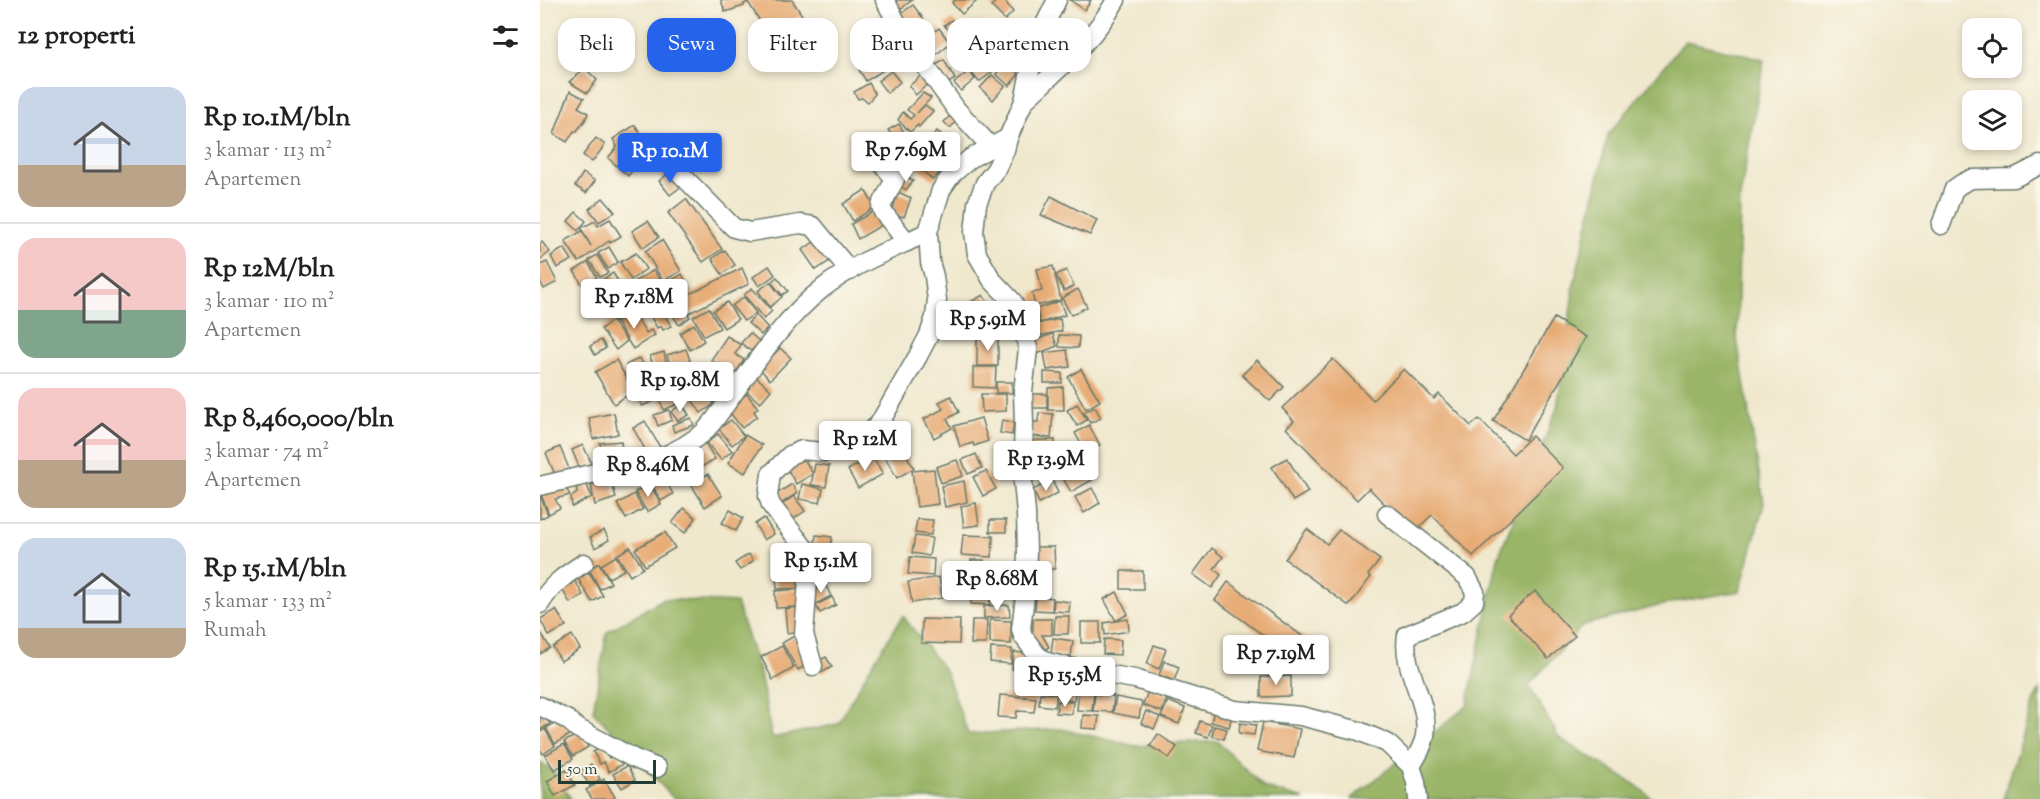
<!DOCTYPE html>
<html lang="id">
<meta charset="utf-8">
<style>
:root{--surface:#fff;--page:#f2f2f2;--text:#222;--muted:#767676;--line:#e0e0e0;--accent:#2563eb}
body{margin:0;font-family:"Sorts Mill Goudy",serif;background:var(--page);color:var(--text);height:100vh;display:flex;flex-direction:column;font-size:22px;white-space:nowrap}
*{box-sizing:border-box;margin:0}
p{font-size:20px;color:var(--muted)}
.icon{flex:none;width:33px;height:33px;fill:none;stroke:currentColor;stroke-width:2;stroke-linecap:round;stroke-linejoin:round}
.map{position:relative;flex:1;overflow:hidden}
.panel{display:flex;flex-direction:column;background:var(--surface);width:540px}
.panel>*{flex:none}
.banner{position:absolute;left:18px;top:18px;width:570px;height:54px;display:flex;gap:12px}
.tools{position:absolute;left:1422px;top:18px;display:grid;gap:12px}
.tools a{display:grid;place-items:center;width:60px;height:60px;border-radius:12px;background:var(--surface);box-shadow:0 3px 9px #0003;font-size:30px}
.scale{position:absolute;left:18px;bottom:15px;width:98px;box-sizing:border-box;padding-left:6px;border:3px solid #1f3d34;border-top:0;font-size:16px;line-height:21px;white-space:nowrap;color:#1f3d34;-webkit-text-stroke:4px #fbf7ec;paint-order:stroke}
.price{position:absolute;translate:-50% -51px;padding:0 14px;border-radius:6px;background:#fff;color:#222;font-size:20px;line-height:39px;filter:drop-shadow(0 2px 3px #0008)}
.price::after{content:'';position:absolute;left:50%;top:36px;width:18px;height:14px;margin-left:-9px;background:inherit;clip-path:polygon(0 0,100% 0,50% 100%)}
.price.active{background:var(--accent);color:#fff}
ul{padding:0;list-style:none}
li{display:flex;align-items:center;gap:18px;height:150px;padding:0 18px}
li+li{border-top:2px solid var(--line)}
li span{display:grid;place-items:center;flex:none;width:168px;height:120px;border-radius:18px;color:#555}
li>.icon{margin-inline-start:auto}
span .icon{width:72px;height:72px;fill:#fffc;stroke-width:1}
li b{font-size:26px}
h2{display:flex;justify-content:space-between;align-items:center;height:72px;padding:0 18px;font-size:26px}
.chip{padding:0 21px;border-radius:18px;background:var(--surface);box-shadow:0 3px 9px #0003;font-size:21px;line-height:54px}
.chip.active{background:var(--accent);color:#fff}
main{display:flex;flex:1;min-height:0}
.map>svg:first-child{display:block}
</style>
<main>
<section class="panel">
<h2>12 properti<svg class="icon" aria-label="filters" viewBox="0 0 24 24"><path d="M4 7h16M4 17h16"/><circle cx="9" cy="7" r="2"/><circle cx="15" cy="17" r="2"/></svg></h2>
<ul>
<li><span style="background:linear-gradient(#c9d6e8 65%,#b9a48a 0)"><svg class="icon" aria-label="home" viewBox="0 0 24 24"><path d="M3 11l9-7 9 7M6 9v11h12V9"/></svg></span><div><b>Rp 10.1M/bln</b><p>3 kamar · 113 m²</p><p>Apartemen</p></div></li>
<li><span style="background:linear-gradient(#f6c9c9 60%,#7fa58c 0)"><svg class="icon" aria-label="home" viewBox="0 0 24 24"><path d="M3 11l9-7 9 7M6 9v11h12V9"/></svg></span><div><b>Rp 12M/bln</b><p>3 kamar · 110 m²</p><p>Apartemen</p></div></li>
<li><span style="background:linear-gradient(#f6c9c9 60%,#b9a48a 0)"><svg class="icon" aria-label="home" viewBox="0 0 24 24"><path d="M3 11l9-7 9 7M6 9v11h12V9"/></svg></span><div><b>Rp 8,460,000/bln</b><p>3 kamar · 74 m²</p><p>Apartemen</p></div></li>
<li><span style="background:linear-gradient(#c9d6e8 75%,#b9a48a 0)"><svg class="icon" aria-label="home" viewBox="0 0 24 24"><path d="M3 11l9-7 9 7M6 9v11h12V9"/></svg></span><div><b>Rp 15.1M/bln</b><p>5 kamar · 133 m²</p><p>Rumah</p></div></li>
</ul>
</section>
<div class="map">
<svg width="1500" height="799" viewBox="0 0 1500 799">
<rect width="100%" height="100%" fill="#fbf7ec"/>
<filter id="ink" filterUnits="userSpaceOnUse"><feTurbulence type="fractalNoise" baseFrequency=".0167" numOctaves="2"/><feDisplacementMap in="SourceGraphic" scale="12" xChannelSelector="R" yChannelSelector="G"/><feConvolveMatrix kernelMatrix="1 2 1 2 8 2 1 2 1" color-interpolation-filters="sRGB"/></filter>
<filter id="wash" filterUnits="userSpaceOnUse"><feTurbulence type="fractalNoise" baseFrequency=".008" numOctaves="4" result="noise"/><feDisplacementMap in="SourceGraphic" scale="24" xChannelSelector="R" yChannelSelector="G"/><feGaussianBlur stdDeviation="1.35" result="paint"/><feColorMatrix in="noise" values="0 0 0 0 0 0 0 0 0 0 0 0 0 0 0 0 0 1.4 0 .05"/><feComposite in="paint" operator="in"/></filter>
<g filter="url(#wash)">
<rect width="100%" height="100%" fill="#f0e8cd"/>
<g fill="#9ab567" stroke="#5c794e" stroke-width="1.5">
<polygon points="1145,41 1224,59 1200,197 1197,339 1224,503 1200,591 1130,603 1043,625 989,685 1019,738 1096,785 1113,799 811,799 927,706 958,558 1017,408 1034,285 1068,135"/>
<polygon points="123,599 196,603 220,674 232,738 298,724 328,671 363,616 406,672 428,734 521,729 595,746 677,741 725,788 764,799 134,799 53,711 67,632"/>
<polygon points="1500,690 1500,799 1463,799 1494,700"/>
<polygon points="0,763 14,772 31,799 0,799"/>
</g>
<g id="blocks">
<g fill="#e7ab75">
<polygon points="181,0 252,0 262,15 248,24 245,19 226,31 208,2 204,4 204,6 185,12"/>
<polygon points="354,0 372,0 361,9"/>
<polygon points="415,0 438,0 422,14 412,3"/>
<polygon points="458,0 464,0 473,12 465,20 451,6"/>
<polygon points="530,0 551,0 545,10"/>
<polygon points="373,5 392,30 378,41 359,15"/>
<polygon points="412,20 425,33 417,39 404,25"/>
<polygon points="257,21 266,34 249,46 240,32"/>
<polygon points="50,23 57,34 45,40 39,30"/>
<polygon points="525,26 536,33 519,56 508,46"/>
<polygon points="443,27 453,41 428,61 416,47 426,38 434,45 435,44 429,37"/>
<polygon points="399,28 410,43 397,54 385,39"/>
<polygon points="476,28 488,41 479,50 467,36"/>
<polygon points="357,38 366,52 351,62 342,48"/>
<polygon points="467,40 475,50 464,60 455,50"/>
<polygon points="339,49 350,66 326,81 319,70 331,63 327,57"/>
<polygon points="479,54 488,63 480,71 471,62"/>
<polygon points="441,58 452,72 439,82 428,68"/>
<polygon points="404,60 415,79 405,85 393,67"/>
<polygon points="466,63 479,74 469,86 456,74"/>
<polygon points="45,68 57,80 47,93 29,82"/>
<polygon points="351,71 360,82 347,93 338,81"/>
<polygon points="429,71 435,79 421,91 414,83"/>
<polygon points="385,72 392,80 376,95 369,86"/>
<polygon points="452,75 465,86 453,100 440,88"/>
<polygon points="329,83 335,94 328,102 322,98 318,99 314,92"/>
<polygon points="30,91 44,98 38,107 48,113 45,120 36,132 34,131 27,142 14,134"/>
<polygon points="383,93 391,98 377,113 385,105 393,111 379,127 378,125 370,132 358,120 363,112 370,119 374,115 367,110"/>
<polygon points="412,114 418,120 410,128 404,122"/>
<polygon points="359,124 367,137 357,142 348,130"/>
<polygon points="95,125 110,147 88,176 68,158 77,147 73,139"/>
<polygon points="397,131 408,140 397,154 386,145 400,161 396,166 401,170 393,180 378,167 386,158 385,156 374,165 359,151 367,141 382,154 370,141 378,134 388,142"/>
<polygon points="56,138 65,145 52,162 43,155"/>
<polygon points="43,173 55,181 46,193 35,186"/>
<polygon points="129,173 142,186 130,195 119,181"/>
<polygon points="366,176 373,181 366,190 360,185"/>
<polygon points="325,190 335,207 313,221 303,204"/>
<polygon points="358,192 371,198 364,217 352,213"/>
<polygon points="511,196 557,220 550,235 501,215"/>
<polygon points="63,198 75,212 59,222 49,209"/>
<polygon points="146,199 182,249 163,262 128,213"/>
<polygon points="334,211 342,225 318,239 311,224"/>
<polygon points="36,212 46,221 38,231 28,221"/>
<polygon points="70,219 81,236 70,243 69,241 39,262 25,241 42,231 51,246 41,228 55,221 58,226"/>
<polygon points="108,221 119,237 103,248 92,231"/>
<polygon points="122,240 141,271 123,281 105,251"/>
<polygon points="277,240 291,260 276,270 262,250"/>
<polygon points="2,242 10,252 0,260 0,244"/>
<polygon points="69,247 78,262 68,269 58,253"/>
<polygon points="24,248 32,260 17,268 11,256"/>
<polygon points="185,250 195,265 182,274 172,259"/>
<polygon points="96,253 106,269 91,280 80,262"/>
<polygon points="57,255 68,273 60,277 49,260"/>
<polygon points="7,262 17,282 4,289 0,281 0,265"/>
<polygon points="48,262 57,277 43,286 34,271"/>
<polygon points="229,266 235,275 219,286 213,277"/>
<polygon points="513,266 521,300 495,306 492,293 502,291 497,269"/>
<polygon points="202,268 209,284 149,313 141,298"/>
<polygon points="114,270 120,280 105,289 114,304 99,313 90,299 102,292 95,281"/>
<polygon points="526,270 534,286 524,291 516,275"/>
<polygon points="73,273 81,286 67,295 59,282"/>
<polygon points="142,274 150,288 134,299 125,284"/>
<polygon points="237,277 248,291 242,295 231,282"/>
<polygon points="230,282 242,297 230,307 218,291"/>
<polygon points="212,288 232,311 224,319 204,295"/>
<polygon points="538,289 547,307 531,315 522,298"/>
<polygon points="443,295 455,315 432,328 420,308"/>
<polygon points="204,297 216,313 204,321 192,306"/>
<polygon points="86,300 93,308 75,322 63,307 72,301 77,307"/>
<polygon points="520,301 525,315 500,323 496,309"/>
<polygon points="187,302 198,319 184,328 173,311"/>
<polygon points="141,304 150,317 139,325 130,311"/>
<polygon points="493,305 498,321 487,325 481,309"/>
<polygon points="169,308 180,328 164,336 153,317"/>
<polygon points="122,310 131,326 123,330 121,326 117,328 111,317"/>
<polygon points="93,311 106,333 111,330 115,335 93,349 76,322"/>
<polygon points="216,315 228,328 221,335 208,323"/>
<polygon points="1014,318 1046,337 985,440 953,421"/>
<polygon points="520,319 522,331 494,337 491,325"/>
<polygon points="72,321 87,341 76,350 61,329"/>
<polygon points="154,324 164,341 150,350 140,333"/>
<polygon points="210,333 220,342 211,351 201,343"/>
<polygon points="513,334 517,346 497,354 492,341"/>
<polygon points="519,335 539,336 538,348 519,347"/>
<polygon points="187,336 201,345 195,354 204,360 194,376 171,360"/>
<rect x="437" y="339" width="21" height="27"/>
<polygon points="61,340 66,348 55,355 50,346"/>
<polygon points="240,348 251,358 230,380 220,369"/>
<polygon points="146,349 150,360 130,366 127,355"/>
<polygon points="527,350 530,367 507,370 504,353"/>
<polygon points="124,352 127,366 114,369 110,356"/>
<polygon points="100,358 111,381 97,388 86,365"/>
<polygon points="793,359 833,400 864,369 894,399 899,394 931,426 939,419 973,454 992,436 1023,468 933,556 892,515 873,533 829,488 817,500 746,428 754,421 742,408"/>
<polygon points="76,360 94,391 74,404 55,372"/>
<polygon points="717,360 744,387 730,401 702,375"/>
<polygon points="179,366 189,384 178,390 168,372"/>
<polygon points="147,367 159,393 151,396 149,393 143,396 132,374"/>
<polygon points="433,367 456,367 455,388 433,387"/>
<polygon points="128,369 135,389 118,395 111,375"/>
<polygon points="541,369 560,401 546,409 528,377"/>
<polygon points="504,372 522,373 522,383 504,383"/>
<polygon points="213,374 231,390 220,403 202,387"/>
<rect x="456" y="382" width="16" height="11"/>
<polygon points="112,384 119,399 102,406 95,391"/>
<polygon points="523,387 524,410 508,410 508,388"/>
<polygon points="165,390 174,404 161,413 152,400"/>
<polygon points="137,391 142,402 124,410 119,399"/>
<polygon points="207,394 218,408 214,411 217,416 202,428 187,409"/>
<polygon points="441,394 466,394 466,411 442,412"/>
<polygon points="490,394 507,394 507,408 489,408"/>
<polygon points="411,396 419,412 407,419 412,428 394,438 384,419 403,409 399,402"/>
<polygon points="142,404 149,415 138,421 131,412"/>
<polygon points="537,404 547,420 537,426 527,410"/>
<polygon points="555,407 561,418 550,423 544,412"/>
<polygon points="129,410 132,420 118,426 114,415"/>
<polygon points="74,413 78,434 53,439 49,418"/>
<polygon points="499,413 513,414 511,438 491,436 492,422 498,422"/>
<polygon points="151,418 154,425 134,432 132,425"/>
<polygon points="441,418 448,441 434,446 433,443 420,447 414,426"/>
<polygon points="191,420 204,436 192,445 179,429"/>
<polygon points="462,420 474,422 472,435 460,433"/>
<polygon points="105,421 121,449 109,456 93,428"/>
<polygon points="549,425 560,445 546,453 535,433"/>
<polygon points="178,434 192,451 181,460 167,443"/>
<polygon points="205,435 222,445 205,473 188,463"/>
<polygon points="488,440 515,440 514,464 496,463 496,451 488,451"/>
<polygon points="81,441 84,467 63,469 60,443"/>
<polygon points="164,441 175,459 151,473 141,455"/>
<polygon points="43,445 52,464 40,469 32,450"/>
<polygon points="361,446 374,468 357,478 344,456"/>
<polygon points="20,447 30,471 16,477 6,453"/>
<polygon points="436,454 442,468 428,474 422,460"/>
<polygon points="332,456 343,474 318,488 308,470"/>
<polygon points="263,457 273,474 256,484 246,467"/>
<polygon points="747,458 768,492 753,501 732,467"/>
<polygon points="125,459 129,469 94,482 91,470"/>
<polygon points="540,459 552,480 531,492 519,471"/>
<polygon points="417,460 423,476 401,483 396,467"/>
<polygon points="275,464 289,466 286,487 271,485"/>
<polygon points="394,469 398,504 377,507 372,471"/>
<polygon points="446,471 456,489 443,496 433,477"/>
<polygon points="168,474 182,496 165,507 151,484"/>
<polygon points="123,476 133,494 121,501 111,484"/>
<polygon points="44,479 52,497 32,507 31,497 37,493 36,482"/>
<polygon points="71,479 76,498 55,505 51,485"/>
<polygon points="512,480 518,493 499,503 493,490"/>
<polygon points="424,481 427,502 405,507 401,486"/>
<polygon points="23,483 30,495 15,499 20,508 9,514 0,492"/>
<polygon points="110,484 121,504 107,512 95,492"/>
<polygon points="252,484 257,493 239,505 233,496"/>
<polygon points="262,484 283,489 280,503 259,499"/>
<polygon points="552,488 560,503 544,513 535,497"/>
<polygon points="94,494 103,509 86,519 77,504"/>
<polygon points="0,495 8,515 0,519"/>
<polygon points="254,496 265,511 249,522 239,507"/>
<polygon points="436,503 439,525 424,527 421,506"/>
<polygon points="144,508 156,518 145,533 132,523"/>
<polygon points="190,510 203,518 196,531 182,523"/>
<polygon points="224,518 234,534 224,540 215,524"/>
<polygon points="377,519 393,520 391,535 375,533"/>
<rect x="450" y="520" width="16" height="12"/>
<polygon points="767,529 787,544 799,530 840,560 828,575 831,577 809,606 745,559"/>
<polygon points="64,530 69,540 55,548 50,537"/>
<polygon points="125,532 135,548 105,566 95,549"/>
<polygon points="276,535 292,537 289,559 270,556 272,543 275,543"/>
<polygon points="423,535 453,536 452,557 421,555"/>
<polygon points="375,536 392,538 389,556 372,553"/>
<polygon points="90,547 103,568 90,576 77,555"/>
<polygon points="494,547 514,547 515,569 495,569"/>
<polygon points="672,548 683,557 674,569 681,575 672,588 653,574"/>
<polygon points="209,554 213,561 200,570 195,563"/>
<polygon points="76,556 84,570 69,578 61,565"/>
<polygon points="370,557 394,559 393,576 368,574"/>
<polygon points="264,559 265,572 254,573 253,560"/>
<polygon points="251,560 252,572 240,573 239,561"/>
<polygon points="431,560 444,560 444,576 430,575"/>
<polygon points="59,563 71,583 60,589 49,569"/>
<polygon points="284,571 288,582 275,586 271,576"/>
<rect x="581" y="571" width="22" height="18"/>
<polygon points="49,572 63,596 52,602 38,579"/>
<polygon points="259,574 260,588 237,589 236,576"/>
<polygon points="399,577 402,598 372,603 368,582"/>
<polygon points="422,578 422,596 407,597 406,579"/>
<polygon points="35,581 43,595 30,603 22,589"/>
<polygon points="688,582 784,652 771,670 675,600"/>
<polygon points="431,583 450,583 450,605 431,604"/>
<polygon points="285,584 291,596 276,604 270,593"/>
<polygon points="261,589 261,631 247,633 245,609 256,607 236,608 235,591"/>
<polygon points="995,591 1035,636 1008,659 968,615"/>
<polygon points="577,592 588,614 576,621 564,599"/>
<polygon points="496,596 513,598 512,611 495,610"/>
<polygon points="292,597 296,605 280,613 276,605"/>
<polygon points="514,600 530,602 529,612 513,611"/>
<polygon points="469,605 470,617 444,618 444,606"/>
<polygon points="16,610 26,626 9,636 0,619"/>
<polygon points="515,616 529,616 528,634 514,634"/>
<polygon points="382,619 420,620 419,644 381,643"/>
<polygon points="493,619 512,619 512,635 502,635 509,647 499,653 488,634 493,630"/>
<polygon points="588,619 589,631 565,635 564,623"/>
<polygon points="432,620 447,620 446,644 431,644"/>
<polygon points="450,620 471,621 471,644 450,643"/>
<rect x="541" y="622" width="19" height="21"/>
<polygon points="0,631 10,648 0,654"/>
<polygon points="32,635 40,649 21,661 13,647"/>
<polygon points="256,635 271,662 258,670 242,643"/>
<polygon points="513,638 533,641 531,657 511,654"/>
<polygon points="564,639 581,640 580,655 563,654"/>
<polygon points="614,645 626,649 619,669 607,664"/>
<polygon points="242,646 254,668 233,680 221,657"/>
<polygon points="451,648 472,649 471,664 450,662"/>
<polygon points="474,652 491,654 488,672 472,669"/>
<polygon points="286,657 292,667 281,673 275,663"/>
<polygon points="624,661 639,667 634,681 619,675"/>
<polygon points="500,672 519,674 517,690 498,688"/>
<polygon points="521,673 539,675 538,687 519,686"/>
<polygon points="751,676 751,696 721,697 721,677"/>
<polygon points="609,688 628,695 622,712 603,705"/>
<polygon points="520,689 536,690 534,700 519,698"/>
<polygon points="539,689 554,691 552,711 537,710"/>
<polygon points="500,693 517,694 515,707 499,705"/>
<polygon points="555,694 574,696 572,712 553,711"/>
<polygon points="460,695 496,698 494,712 477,711 476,718 458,717"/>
<polygon points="576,697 602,702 599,718 573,713"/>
<polygon points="518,701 533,702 532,714 516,713"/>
<polygon points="628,701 645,708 639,724 621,717"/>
<polygon points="606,711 620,717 614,729 601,723"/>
<polygon points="674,711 692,716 689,727 671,722"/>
<polygon points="4,714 10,724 0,730 0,716"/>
<polygon points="543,715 559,716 557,729 542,728"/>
<polygon points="22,719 31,734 15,744 6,728"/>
<polygon points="660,721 672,725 668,737 656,733"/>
<polygon points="723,722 760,729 754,758 717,751"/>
<polygon points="700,723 716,725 714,735 699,733"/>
<polygon points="674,726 687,729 684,739 672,736"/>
<polygon points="5,729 15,746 3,754 0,749 0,732"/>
<polygon points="40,733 48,747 33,756 24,742"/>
<polygon points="618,734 637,747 629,758 610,746"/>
<polygon points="24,744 33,759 14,770 5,755"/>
<polygon points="63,746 69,758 77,753 83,764 69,772 64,762 60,764 53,752"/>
<polygon points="51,764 60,779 50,786 40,771"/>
<polygon points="87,766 95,780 82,788 73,774"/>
<polygon points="26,770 35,785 15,796 7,781"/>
<polygon points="64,779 75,797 72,799 52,799 46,790"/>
</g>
</g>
</g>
<g filter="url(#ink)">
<use href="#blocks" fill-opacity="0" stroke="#68796a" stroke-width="1.5"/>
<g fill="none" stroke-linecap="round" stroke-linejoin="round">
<defs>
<g id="minor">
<polyline points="345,0 362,33 416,109 451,147"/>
<polyline points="517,0 496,42 484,101 468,138 465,150 456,169 445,183 437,204 434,232 437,254 452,280 473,302 482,325 488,349 483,392 484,424 482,471 486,513 487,553 485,596 481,629 483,636 497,655 507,662 546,671 595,679 695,710 761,716 819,731 847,743 871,766 876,782 878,799"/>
<path d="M484 101C517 70 554 40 576 0"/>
<polyline points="343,148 340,161 355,179 341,206 343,212 367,242"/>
<polyline points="120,153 194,228 210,232 260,224 273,226 310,271"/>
<polyline points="1401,225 1414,189 1421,184 1431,179 1474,178 1500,165"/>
<path d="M0 486 59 472 107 465 144 446 162 434 172 423C207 377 237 324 283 288 313 264 353 249 388 232"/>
<path d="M847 514 927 577 935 592 934 602 923 612 867 635C861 670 890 701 885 736 883 747 877 756 871 766"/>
<path d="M0 604C11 585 25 575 44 563"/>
<polyline points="273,666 264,634 269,567 266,550 231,505 228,496 231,474 250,455 262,450 283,452 299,449 326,436 339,424 378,356 389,335 395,317 397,300 394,276 390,262 388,232 401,190 412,174 431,158 468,138"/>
<polyline points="0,706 28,720 37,728 93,758 117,768"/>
</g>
</defs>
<use href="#minor" stroke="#68796a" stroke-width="21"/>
<use href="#minor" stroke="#fff" stroke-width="18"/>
</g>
</g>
</svg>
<div class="tools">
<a><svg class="icon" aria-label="locate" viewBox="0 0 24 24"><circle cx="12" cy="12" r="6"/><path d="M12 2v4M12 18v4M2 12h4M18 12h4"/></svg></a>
<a><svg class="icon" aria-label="layers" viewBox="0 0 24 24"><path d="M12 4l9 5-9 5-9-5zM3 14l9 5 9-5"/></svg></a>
</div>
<div class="scale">50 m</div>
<b class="price" style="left:366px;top:183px">Rp 7.69M</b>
<b class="price active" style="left:130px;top:184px">Rp 10.1M</b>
<b class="price" style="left:94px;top:330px">Rp 7.18M</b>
<b class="price" style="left:448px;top:352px">Rp 5.91M</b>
<b class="price" style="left:140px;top:413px">Rp 19.8M</b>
<b class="price" style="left:325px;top:472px">Rp 12M</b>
<b class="price" style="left:506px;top:492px">Rp 13.9M</b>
<b class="price" style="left:108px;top:498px">Rp 8.46M</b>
<b class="price" style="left:281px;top:594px">Rp 15.1M</b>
<b class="price" style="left:457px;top:612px">Rp 8.68M</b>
<b class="price" style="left:736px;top:686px">Rp 7.19M</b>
<b class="price" style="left:525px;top:708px">Rp 15.5M</b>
<div class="banner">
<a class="chip">Beli</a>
<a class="chip active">Sewa</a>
<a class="chip">Filter</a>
<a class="chip">Baru</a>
<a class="chip">Apartemen</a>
</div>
</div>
</main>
